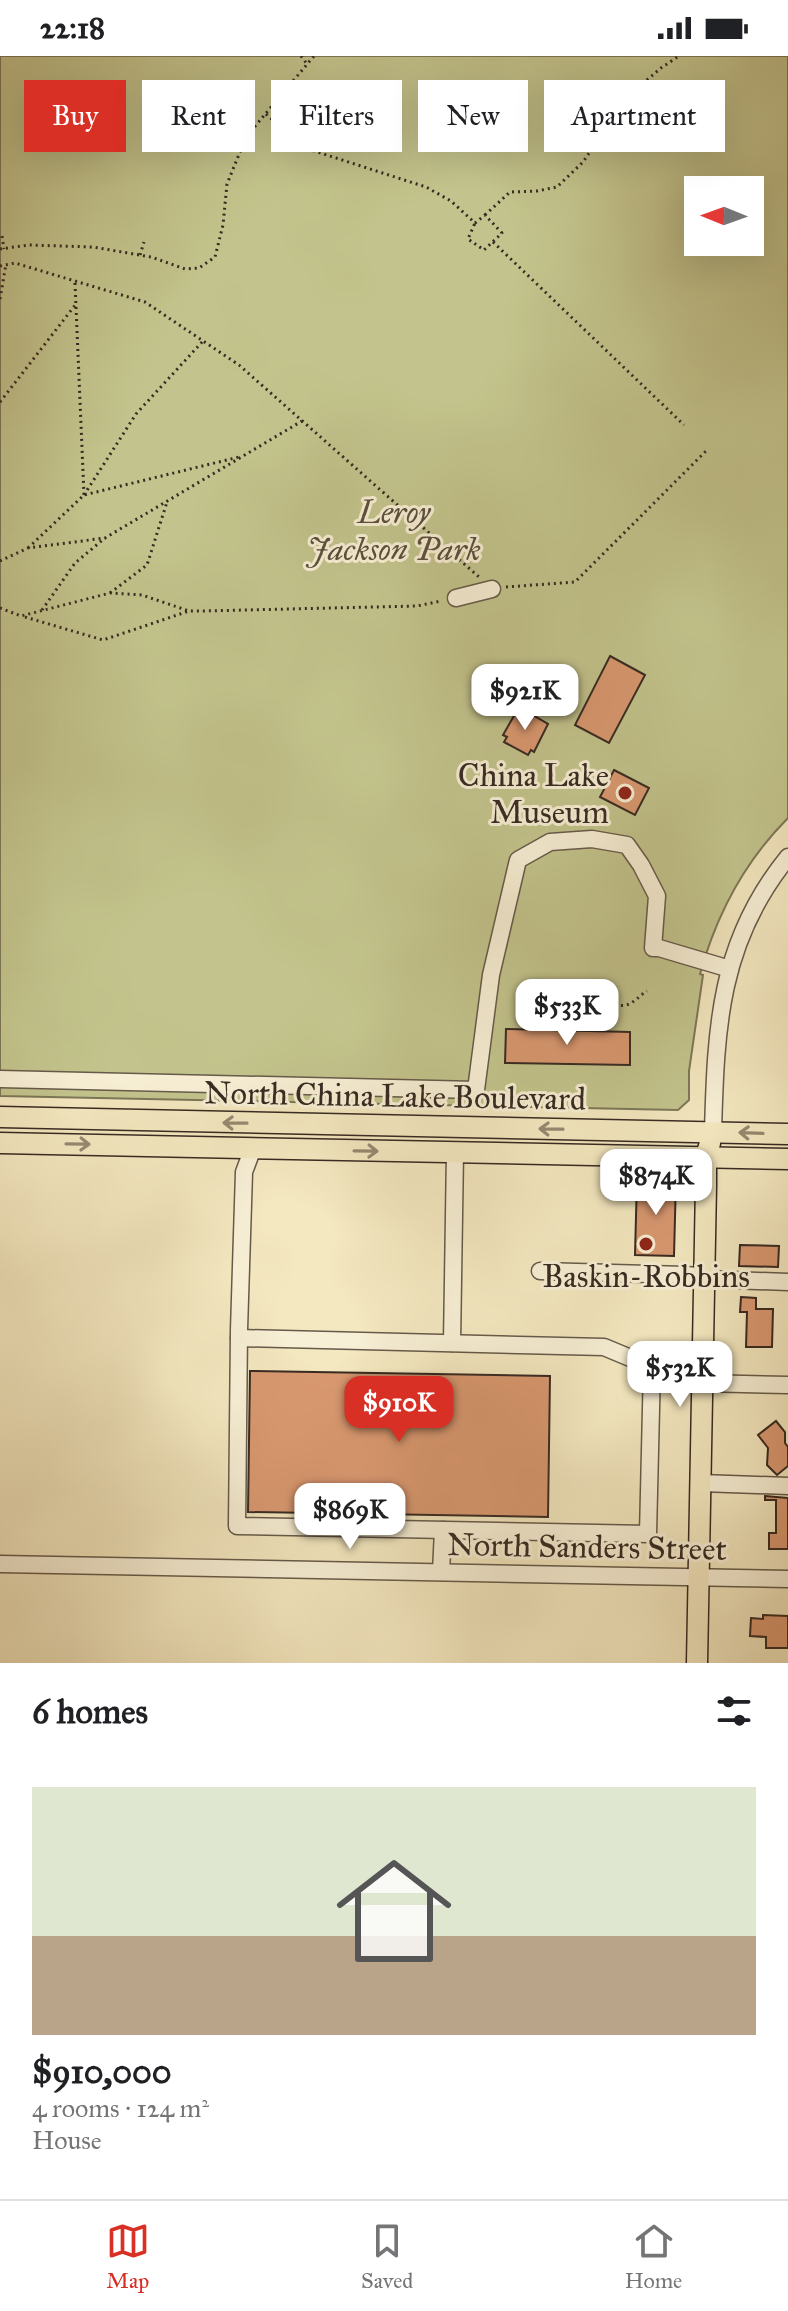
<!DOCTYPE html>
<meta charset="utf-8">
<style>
:root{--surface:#fff;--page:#f2f2f2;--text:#202124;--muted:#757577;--line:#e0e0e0;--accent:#d93025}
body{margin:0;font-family:"IM FELL Great Primer",serif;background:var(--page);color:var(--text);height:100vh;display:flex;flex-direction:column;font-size:30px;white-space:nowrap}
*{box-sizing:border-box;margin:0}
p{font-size:26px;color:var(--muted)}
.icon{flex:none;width:44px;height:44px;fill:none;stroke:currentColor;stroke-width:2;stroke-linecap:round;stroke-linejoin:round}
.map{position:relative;height:1607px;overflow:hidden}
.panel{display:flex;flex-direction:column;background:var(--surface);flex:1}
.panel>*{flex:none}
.hud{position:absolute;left:24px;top:24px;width:740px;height:72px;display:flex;gap:16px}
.needle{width:52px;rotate:271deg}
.buttons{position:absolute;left:684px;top:120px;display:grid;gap:16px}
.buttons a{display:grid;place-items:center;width:80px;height:80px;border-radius:0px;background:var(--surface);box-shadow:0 8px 32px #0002;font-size:40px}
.price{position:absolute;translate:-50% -68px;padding:0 18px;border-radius:16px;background:#fff;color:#222;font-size:26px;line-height:52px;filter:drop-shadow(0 2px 4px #0008)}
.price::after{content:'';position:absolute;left:50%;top:48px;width:24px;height:18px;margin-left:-12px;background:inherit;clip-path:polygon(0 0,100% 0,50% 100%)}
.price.selected{background:var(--accent);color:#fff}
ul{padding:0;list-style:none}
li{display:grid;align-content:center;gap:16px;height:424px;padding:0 32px}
li span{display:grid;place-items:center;height:248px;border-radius:0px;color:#555}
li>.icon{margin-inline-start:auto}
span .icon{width:144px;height:144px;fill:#fffc;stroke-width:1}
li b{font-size:34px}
h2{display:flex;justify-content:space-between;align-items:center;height:96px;padding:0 32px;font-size:34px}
.tag{padding:0 28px;border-radius:0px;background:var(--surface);box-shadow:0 8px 32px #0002;font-size:28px;line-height:72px}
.tag.selected{background:var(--accent);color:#fff}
.status{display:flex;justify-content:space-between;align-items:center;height:56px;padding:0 40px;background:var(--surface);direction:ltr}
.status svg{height:22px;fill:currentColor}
.tab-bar{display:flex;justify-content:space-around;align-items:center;height:112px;border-top:2px solid var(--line);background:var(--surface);font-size:22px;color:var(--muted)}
.tab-bar a{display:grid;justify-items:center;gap:4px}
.tab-bar .selected{color:var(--accent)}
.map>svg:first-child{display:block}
</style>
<div class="status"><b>22:18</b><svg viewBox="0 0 49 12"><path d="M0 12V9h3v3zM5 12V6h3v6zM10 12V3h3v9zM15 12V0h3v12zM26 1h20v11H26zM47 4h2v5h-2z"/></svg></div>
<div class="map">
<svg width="788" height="1607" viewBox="0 0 788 1607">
<rect width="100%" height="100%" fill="#f4e8c0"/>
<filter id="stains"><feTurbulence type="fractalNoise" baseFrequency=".0025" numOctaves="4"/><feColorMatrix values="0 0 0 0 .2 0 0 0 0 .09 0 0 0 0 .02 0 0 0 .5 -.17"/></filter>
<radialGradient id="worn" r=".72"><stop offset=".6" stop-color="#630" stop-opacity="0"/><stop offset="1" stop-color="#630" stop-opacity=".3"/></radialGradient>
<path fill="#c3c48d" stroke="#7d7758" stroke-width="2" fill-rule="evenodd" d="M0 0H788V762C745 805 716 860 700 918L703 919 689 1015V1044L678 1054 0 1040ZM698 134H750V186H698Z"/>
<g fill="#d99870" stroke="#372a22" stroke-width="2">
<polygon points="610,600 645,619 609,687 575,669"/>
<polygon points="519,651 548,668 534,696 531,694 528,699 504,686 507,681 503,679"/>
<polygon points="614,714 649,732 635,759 600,741"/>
<polygon points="506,973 630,976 630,1009 505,1007"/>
<polygon points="637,1122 676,1123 674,1200 635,1199"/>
<polygon points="740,1189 779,1190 778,1211 739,1210"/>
<polygon points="741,1241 756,1242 756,1253 773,1253 772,1291 746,1291 747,1256 740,1256"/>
<polygon points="250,1315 550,1320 548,1461 248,1456"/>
<polygon points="776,1365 785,1376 785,1387 788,1391 788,1410 777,1419 767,1409 768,1392 758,1379"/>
<polygon points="765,1440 788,1442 788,1493 769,1493 769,1477 776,1477 776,1444 765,1444"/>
<polygon points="763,1559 788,1560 788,1592 766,1592 766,1581 750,1580 751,1562 763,1563"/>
</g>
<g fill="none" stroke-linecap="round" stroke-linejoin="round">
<defs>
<g id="minor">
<polyline points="456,542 492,533"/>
<polyline points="0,1023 476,1034 491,919 518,804 550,786 592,783 627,789 641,809 657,840 653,892 659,892 730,913"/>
<path d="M713 1075C716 971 719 886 788 801"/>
<polyline points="253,1092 244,1116 239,1274 237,1470 648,1478 652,1311"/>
<polyline points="540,1215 685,1219 699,1220 704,1223 788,1226"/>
<polyline points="239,1282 604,1291 652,1311 702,1327 788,1329"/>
<polyline points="452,1287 455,1096"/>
<polyline points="701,1427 788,1430"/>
<polyline points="0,1508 788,1523"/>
<polyline points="441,1516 443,1474"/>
</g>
<g id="major">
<polyline points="0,1061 788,1078"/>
<polyline points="0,1087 788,1103"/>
<polyline points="697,1607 706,1129 706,1100 710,1087"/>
</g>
</defs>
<use href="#minor" stroke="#665a4a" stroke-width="19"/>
<use href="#major" stroke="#372a22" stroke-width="23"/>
<g stroke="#372a22" stroke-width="3" stroke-dasharray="2 4" stroke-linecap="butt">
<polyline points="301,0 307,8"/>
<polyline points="266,58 305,92 426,131 451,145 475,167 485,159 502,177 484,194 468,183 475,167"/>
<polyline points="242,69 250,76"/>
<polyline points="485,159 510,136 537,135 557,131 583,106 628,40 661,12 679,0"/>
<polyline points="2,180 4,193"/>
<polyline points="493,186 684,369"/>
<polyline points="0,193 29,189 93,191 151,201 185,213 199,212 215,201 223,169 227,128 246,81 314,0"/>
<polyline points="140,199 144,186"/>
<polyline points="0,210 15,207 145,246 239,309 479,521"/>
<polyline points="75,227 84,439"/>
<polyline points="0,243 6,208"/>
<polyline points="0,346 76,248"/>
<polyline points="84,439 136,358 203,285"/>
<polyline points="28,492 84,439 239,401"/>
<polyline points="0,505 28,492 105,482 302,365"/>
<polyline points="506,531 575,526 707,394"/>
<polyline points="110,537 147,509 167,446"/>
<polyline points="0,552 21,560 110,537 142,539 189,555 203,555 417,550 441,545"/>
<polyline points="42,554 75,507 105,482"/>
<polyline points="25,561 103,584 189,555"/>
<path d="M570 974C576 936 601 953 626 949 633 948 640 939 647 935"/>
</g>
<use href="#minor" stroke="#f8f0d6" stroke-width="16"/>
<use href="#major" stroke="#f4e8c0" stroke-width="20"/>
</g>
<defs><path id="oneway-shaft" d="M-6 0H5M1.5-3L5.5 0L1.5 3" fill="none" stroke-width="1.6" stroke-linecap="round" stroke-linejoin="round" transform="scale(2)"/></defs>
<g stroke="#968971">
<use href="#oneway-shaft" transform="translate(235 1067) rotate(-179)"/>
<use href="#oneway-shaft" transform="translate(551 1073) rotate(-179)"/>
<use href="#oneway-shaft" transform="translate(751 1077) rotate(-178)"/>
<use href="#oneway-shaft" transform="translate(78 1088) rotate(1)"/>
<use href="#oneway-shaft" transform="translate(366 1095) rotate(1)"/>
</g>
<g fill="#8f2418" stroke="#f8f0d6" stroke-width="3">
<circle cx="625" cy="737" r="8"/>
<circle cx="646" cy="1188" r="8"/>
</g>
<g text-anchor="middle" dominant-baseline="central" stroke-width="6" stroke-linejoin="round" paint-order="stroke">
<g font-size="32" font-style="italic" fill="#5a503d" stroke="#f8f0d6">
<text x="394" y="456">Leroy<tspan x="394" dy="37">Jackson Park</tspan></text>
</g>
<g font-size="32" fill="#372a22" stroke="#f8f0d6" text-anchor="end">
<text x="609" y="719">China Lake<tspan x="609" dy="37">Museum</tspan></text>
<text x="646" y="1220" text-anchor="middle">Baskin-Robbins</text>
</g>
<g font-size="32" fill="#372a22" stroke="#f8f0d6">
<text transform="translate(395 1040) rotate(1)">North China Lake Boulevard</text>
<text transform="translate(587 1491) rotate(1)">North Sanders Street</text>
</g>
</g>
<rect width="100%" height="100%" filter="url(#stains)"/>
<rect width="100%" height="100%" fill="url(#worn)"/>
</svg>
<div class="buttons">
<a><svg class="needle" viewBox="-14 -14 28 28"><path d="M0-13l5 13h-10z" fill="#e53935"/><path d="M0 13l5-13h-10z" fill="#757577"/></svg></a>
</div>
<b class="price" style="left:525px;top:676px">$921K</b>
<b class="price" style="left:567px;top:991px">$533K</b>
<b class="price" style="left:656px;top:1161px">$874K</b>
<b class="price" style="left:680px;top:1353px">$532K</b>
<b class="price selected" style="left:399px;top:1388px">$910K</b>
<b class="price" style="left:350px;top:1495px">$869K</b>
<div class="hud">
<a class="tag selected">Buy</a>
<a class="tag">Rent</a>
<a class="tag">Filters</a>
<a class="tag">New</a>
<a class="tag">Apartment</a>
</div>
</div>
<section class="panel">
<h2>6 homes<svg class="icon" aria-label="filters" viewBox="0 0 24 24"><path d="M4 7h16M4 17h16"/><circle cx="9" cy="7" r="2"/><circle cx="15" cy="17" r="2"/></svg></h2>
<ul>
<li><span style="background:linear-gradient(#dfe7d0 60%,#b9a48a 0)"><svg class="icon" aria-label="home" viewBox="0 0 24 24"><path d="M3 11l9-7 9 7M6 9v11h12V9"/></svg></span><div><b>$910,000</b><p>4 rooms · 124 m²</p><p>House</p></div></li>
</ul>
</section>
<nav class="tab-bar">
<a class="selected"><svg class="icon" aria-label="map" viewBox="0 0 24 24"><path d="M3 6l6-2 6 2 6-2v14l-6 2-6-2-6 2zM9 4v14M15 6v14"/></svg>Map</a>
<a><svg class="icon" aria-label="saved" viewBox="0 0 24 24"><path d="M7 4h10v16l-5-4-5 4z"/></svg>Saved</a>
<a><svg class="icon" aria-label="home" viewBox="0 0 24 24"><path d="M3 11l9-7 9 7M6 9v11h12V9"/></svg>Home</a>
</nav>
